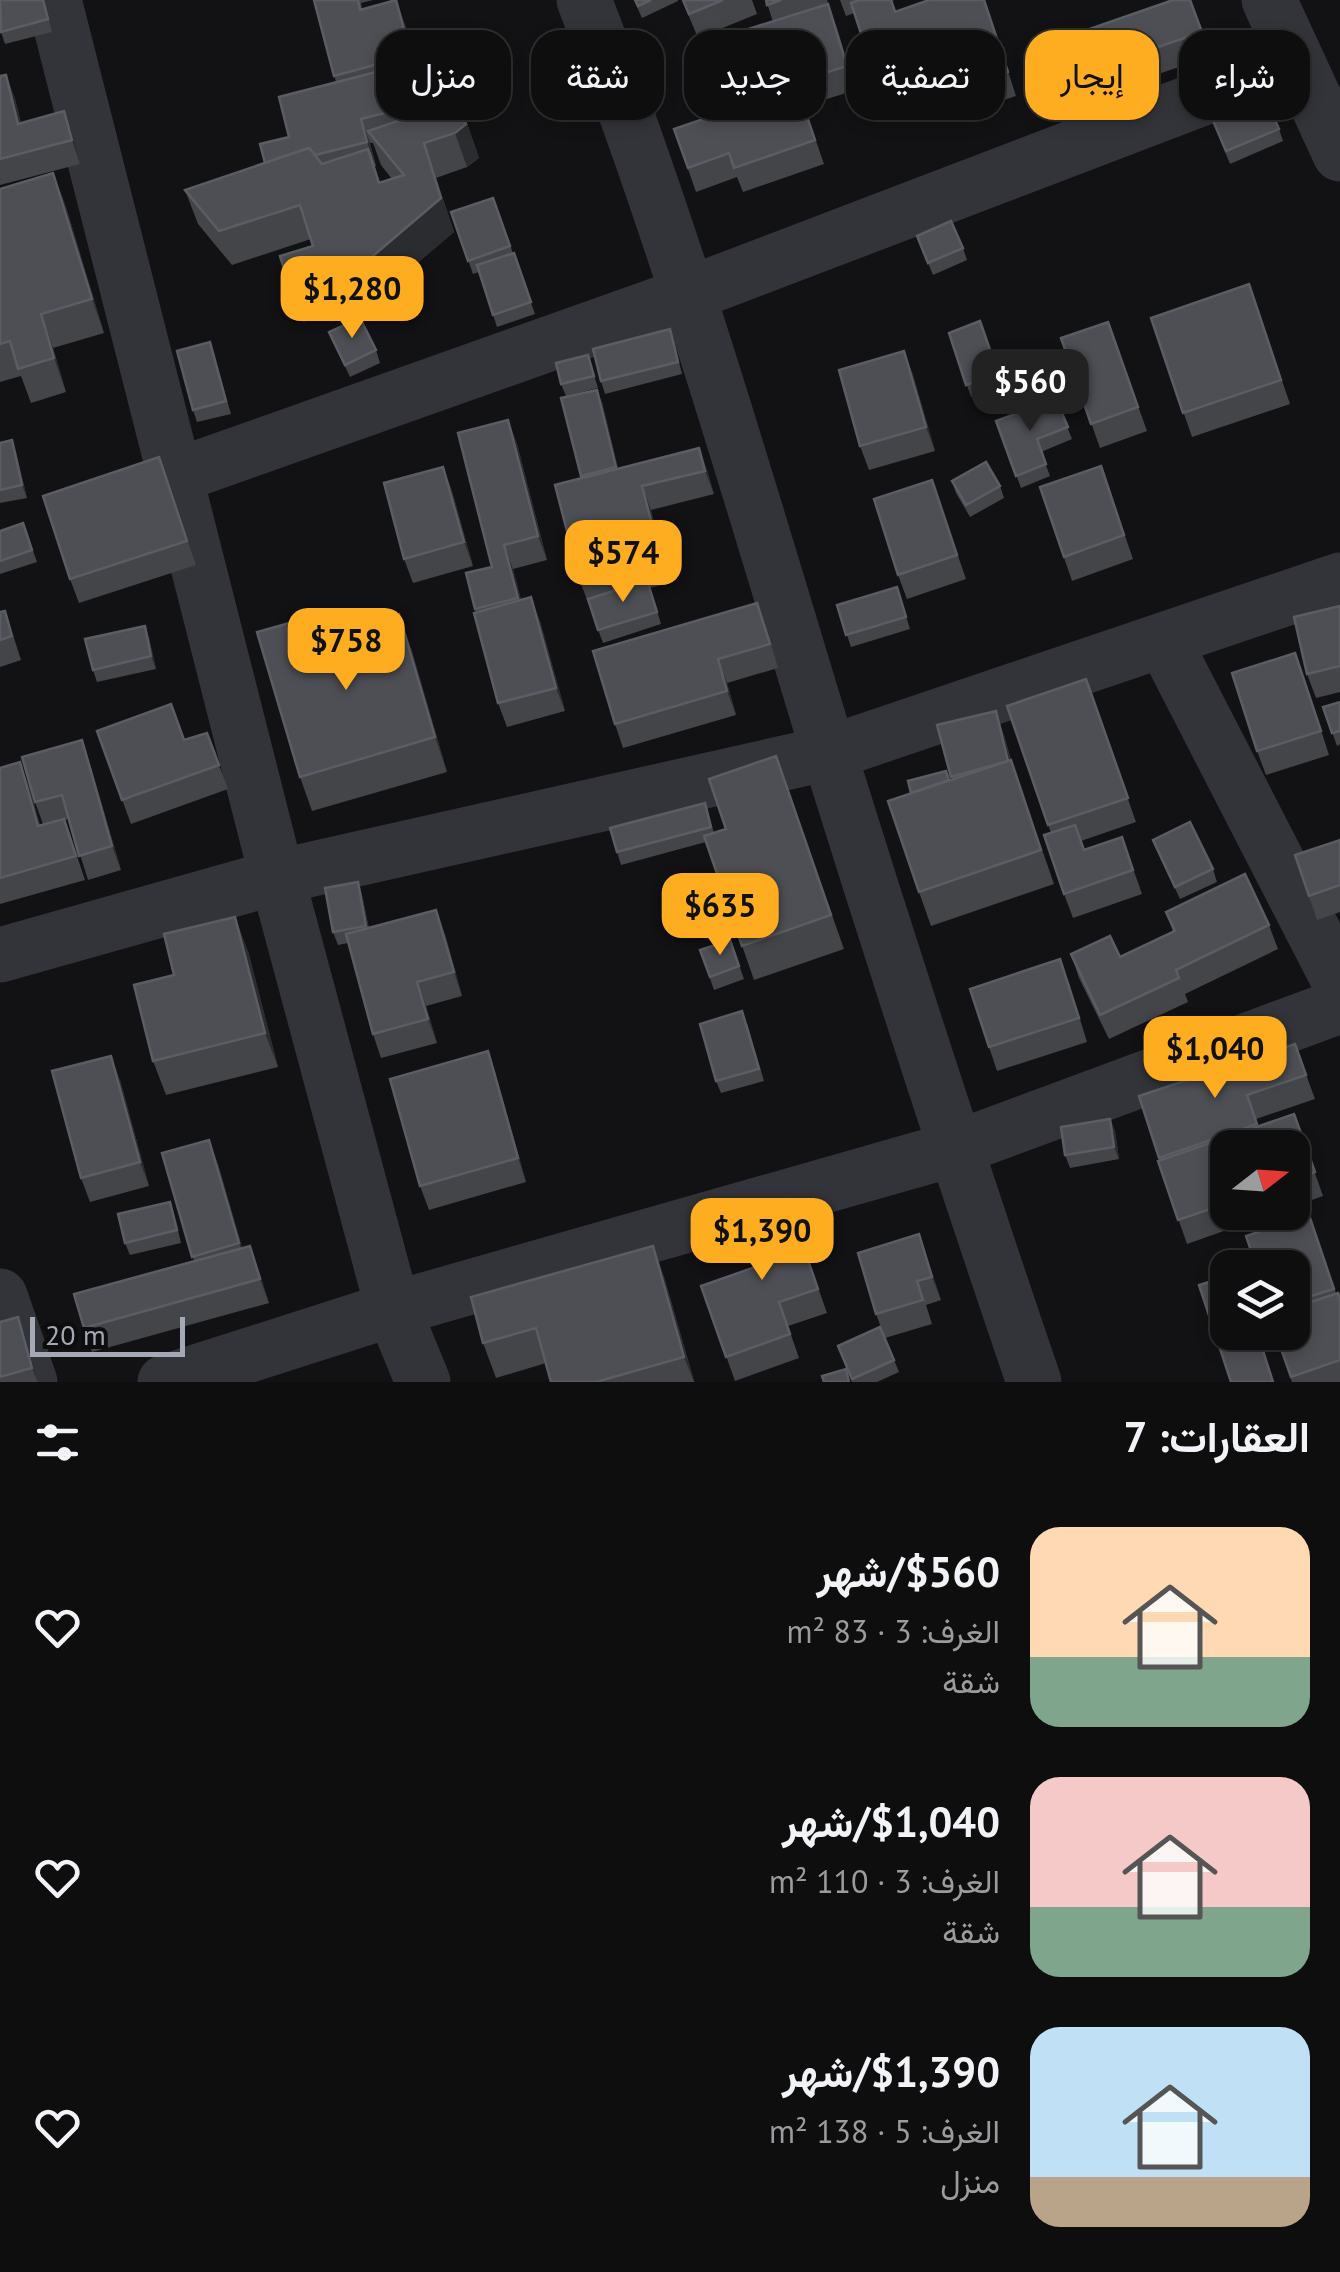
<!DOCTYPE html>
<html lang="ar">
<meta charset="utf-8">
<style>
:root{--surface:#0e0e0f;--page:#171718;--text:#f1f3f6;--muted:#9b9c9e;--line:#2e2e2f;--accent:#feac20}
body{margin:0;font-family:"PT Sans",Vazirmatn,sans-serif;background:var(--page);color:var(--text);direction:rtl;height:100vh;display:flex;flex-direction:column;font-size:38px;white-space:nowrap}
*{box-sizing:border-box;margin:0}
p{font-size:32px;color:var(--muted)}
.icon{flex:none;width:55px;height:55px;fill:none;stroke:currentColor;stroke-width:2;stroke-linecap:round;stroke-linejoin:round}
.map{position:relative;height:1382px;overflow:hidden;direction:ltr}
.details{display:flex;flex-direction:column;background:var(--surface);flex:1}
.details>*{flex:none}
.banner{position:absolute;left:30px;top:30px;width:1280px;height:90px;direction:rtl;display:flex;gap:20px}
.needle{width:65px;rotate:73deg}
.tools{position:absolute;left:1210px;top:1130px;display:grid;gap:20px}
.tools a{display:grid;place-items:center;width:100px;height:100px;border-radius:20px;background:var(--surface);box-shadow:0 5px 15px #0003,0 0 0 2px var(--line);font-size:50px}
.scale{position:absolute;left:30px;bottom:25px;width:155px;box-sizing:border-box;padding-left:10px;border:5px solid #a3a9b5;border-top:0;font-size:28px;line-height:35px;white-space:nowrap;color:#a3a9b5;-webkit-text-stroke:8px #0d0d0f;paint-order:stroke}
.price{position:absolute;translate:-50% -85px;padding:0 22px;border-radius:20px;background:var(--accent);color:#111;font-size:32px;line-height:65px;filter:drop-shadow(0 2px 5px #0008)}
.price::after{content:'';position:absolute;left:50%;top:60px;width:30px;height:22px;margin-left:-15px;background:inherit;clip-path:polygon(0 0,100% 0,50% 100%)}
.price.on{background:#222;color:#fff}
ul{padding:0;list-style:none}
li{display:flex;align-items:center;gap:30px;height:250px;padding:0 30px}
li span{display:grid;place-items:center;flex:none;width:280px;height:200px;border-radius:30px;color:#555}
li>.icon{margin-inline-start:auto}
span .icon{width:120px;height:120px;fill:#fffc;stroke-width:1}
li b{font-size:42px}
h2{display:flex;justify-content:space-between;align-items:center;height:120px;padding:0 30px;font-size:42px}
.tag{padding:0 35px;border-radius:30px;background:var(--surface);box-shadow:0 5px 15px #0003,0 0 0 2px var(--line);font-size:35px;line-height:90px}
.tag.on{background:var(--accent);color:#111}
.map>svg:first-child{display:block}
</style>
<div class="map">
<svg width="1340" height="1382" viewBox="0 0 1340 1382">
<rect width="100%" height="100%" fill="#121214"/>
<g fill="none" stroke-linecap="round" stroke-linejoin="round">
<g stroke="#333439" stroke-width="55">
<polyline points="54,0 277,877 393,1309 423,1382"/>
<path d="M584 0C676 238 747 483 821 727 889 946 960 1165 1034 1382"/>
<polyline points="1269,0 1340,154"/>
<polyline points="176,476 689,294 1297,62"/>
<polyline points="1164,641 1340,983"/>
<polyline points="0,955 277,877 829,753 1340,580"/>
<polyline points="0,1296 30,1382"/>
<polyline points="165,1382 393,1309 954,1149 1340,1006"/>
</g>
</g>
<g fill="#434549" fill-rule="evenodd">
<polygon points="0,0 44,0 52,32 5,44 0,29"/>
<path d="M314 0H373L361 3 362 9 405 24 420 79 413 81 419 103 451 77 479 158 467 167 436 178 454 232 345 324 335 312 303 322 280 256 313 246 311 239 232 265 198 224 185 190 265 163 336 82ZM370 143H373L381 165 392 179 380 183 374 166H376Z"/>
<polygon points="634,0 678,0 678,1 642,18"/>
<polygon points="682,0 752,0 757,14 698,38"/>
<polygon points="766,0 827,0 856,90 804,106 824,164 743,192 737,177 696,192 674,129 742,106 740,100 773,22"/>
<polygon points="840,0 894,0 892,1 896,11 985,0 1016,96 967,112 955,80 884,103 854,13 846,16"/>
<polygon points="1191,0 1211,56 1077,102 1055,41"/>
<polygon points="6,75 15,99 21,123 64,111 73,135 80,164 0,185 0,76"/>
<polygon points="1208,109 1279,129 1283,141 1230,164"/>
<polygon points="53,173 66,207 104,333 53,348 66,392 31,403 21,376 0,382 0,231"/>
<polygon points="493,198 535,314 497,327 479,272 473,274 451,212"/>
<polygon points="917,236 963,248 967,260 933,275"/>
<polygon points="1249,284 1290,404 1192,437 1151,318"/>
<polygon points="980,321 1002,386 971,397 949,333"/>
<polygon points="1108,322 1147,431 1100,448 1061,338"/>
<polygon points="329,332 376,350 380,363 350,377"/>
<polygon points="674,341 682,374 605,394 601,381"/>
<polygon points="210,342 231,414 197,422 193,410"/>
<polygon points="904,351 913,375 935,451 869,470 860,446"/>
<polygon points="588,355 598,388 566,396 561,384"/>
<polygon points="561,398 602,402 618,469 699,448 714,494 651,510 669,583 650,588 661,624 603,643 580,581 581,478"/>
<polygon points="1056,399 1072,439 1041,452 1050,476 1021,488 996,421"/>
<polygon points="508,420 517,444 547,560 513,569 521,600 540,621 565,711 507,727 498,703 466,573 492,567"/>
<polygon points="12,440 16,452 27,498 0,503 0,443"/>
<polygon points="159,457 196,565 79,603 70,579"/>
<polygon points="1101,466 1133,559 1072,581 1040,487"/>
<polygon points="443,467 452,491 473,566 413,583 404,559"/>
<polygon points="932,480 966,579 907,599 898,575"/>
<polygon points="952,481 1000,486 1004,498 970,517 956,493"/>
<polygon points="23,523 37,562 0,574 0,531"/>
<polygon points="897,587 910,629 851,647 837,605"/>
<polygon points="1340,606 1340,692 1316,698 1307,674"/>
<polygon points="0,612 13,635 21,660 0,667"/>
<polygon points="766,627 778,668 727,683 736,715 623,748 615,724"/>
<polygon points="149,638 156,669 97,682 93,670"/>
<polygon points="303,642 411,648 447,772 312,811 300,777"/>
<polygon points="1304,677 1329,755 1266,775 1257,751"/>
<polygon points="1086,679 1136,822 1081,841 1084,850 1122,837 1142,894 1073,918 1064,894 1051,833 1007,706"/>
<polygon points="1340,702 1340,744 1337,746 1323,707"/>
<polygon points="937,725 1004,735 1011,760 1054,884 931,926 919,892 911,793 946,771 949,780 952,779"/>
<polygon points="97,731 185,740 207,733 228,789 131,824"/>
<polygon points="776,756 844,949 754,980 706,842 621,865 617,852 705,803 714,833 726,829"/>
<polygon points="90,764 121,870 88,880 69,819 65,820 85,880 0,904 0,768 29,786 40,825 43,824 35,802"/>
<polygon points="1153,840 1213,869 1217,882 1180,899"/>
<polygon points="1340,840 1340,912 1317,920 1309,896"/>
<polygon points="358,882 362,895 369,928 445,934 462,996 426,1006 437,1043 381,1058 373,1034 348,943 338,945 333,932"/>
<polygon points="1166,912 1269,925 1278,949 1185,994 1188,1002 1109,1039 1079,978 1071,954 1120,957 1173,932"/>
<polygon points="730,940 744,979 714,990 700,950"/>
<polygon points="248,951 278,1067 166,1095 153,1061 174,975"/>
<polygon points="1069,983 1087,1042 997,1071 989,1047"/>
<polygon points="747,1023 764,1081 721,1093 716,1081"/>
<polygon points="1295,1044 1315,1099 1256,1119 1258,1126 1294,1114 1323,1196 1292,1207 1292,1148 1228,1148 1228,1212 1278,1212 1187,1244 1158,1161 1160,1160 1139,1096"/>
<polygon points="488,1051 496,1075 526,1182 429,1210 420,1186"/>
<polygon points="120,1080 149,1186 90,1202 81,1178"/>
<polygon points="1110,1119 1115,1131 1119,1159 1070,1168 1065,1155"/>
<polygon points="162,1153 218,1164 242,1248 250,1246 269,1303 92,1352 84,1328 194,1261"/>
<polygon points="787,1199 827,1313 788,1326 799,1358 735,1381 701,1286 761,1265"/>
<polygon points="174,1214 181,1243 130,1255 125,1243"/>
<polygon points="1309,1215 1336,1293 1340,1298 1340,1382 1292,1382 1275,1332 1292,1332 1292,1268"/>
<polygon points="653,1246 665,1280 694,1381 695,1382 551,1382 546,1363 496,1378 483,1343"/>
<polygon points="927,1258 941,1300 926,1305 932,1324 885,1338 876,1314"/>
<polygon points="18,1317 27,1341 38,1382 0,1382 0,1322"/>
<polygon points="838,1346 894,1360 899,1372 877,1382 852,1382"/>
</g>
<g fill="#2b2c2f">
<polygon points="396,0 405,24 420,79 411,55"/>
<polygon points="828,4 837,28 856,90 847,66"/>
<polygon points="407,64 415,88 426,129 417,105"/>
<polygon points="6,75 15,99 27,148 18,124"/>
<polygon points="451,77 479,158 467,167 455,133"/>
<polygon points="64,111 73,135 80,164 72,140"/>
<polygon points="361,119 370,143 376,166 367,142"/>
<polygon points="424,143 454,232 345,324 333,290"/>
<polygon points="53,173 66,207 104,333 92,299"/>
<polygon points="41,314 53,348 66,392 54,358"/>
<polygon points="904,351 913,375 935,451 926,427"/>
<polygon points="597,390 602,402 621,480 616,467"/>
<polygon points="508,420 517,444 547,560 538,536"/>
<polygon points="12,440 16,452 27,498 22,485"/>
<polygon points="699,448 708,472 714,494 705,471"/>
<polygon points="443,467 452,491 473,566 464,542"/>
<polygon points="642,486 651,510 669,583 661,559"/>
<polygon points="504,545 513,569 527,622 518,598"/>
<polygon points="531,597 540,621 565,711 556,688"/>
<polygon points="399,614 411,648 447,772 435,737"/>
<polygon points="145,626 149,638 156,669 151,656"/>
<polygon points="718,659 727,683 736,715 727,691"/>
<polygon points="996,711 1004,735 1017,786 1009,762"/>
<polygon points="82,740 90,764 121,870 112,846"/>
<polygon points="20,762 29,786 47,850 38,826"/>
<polygon points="358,882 362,895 371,939 366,926"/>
<polygon points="436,910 445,934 462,996 454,972"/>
<polygon points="235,917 248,951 278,1067 265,1033"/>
<polygon points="417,982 426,1006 437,1043 428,1019"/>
<polygon points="488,1051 496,1075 526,1182 518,1158"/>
<polygon points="111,1056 120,1080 149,1186 140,1162"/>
<polygon points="1110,1119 1115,1131 1119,1159 1114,1147"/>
<polygon points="209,1140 218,1164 248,1267 239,1243"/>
<polygon points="919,1234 941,1300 932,1277"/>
<polygon points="250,1246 259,1270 269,1303 260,1279"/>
<polygon points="653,1246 665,1280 694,1382 684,1357"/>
<polygon points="18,1317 27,1341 38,1382 32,1368"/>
</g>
<g fill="#4e4f55" stroke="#5b5d64" stroke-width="2.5">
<polygon points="0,0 43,0 48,19 1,32"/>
<polygon points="314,0 358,0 360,10 396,0 411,55 334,76"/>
<polygon points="635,0 651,0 638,6"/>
<polygon points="683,0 723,0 689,14"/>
<polygon points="766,0 781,0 767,5"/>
<polygon points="859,0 891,0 895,12 929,0 984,0 1008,72 958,88 946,56 876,79 851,3"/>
<polygon points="1173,0 1190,0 1202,32 1068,78 1055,41"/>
<polygon points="828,4 847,66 740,100 720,38"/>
<polygon points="407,64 417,105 361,119 367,142 315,155 309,148 265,163 260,144 289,137 279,97"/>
<polygon points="6,75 18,124 64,111 72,140 0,159 0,76"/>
<polygon points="451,77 466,124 455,133 424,143 441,198 333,290 323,277 290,288 280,256 313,246 300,205 219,231 185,190 309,148 322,164 368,149 379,183 404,175 368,131 398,121"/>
<polygon points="1260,86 1279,129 1226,151 1208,109"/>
<polygon points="797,87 815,140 734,168 729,153 688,168 674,129"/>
<polygon points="53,173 92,299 41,314 54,358 18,369 10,341 0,344 0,189"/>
<polygon points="493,198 510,246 468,261 451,212"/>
<polygon points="951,221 963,248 928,263 917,236"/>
<polygon points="514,253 531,302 493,315 477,265"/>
<polygon points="1249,284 1281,380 1183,413 1151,318"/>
<polygon points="360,318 376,350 345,365 329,332"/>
<polygon points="980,321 998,373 966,385 949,333"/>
<polygon points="1108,322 1138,407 1091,424 1061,338"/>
<polygon points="670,329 678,362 601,381 593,349"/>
<polygon points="210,342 226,401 193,410 177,351"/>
<polygon points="904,351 926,427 860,446 839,370"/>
<polygon points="588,355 594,376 561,384 556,363"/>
<polygon points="597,390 616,467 581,476 561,398"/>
<polygon points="1056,399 1068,427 1037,439 1046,464 1016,476 996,421"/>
<polygon points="508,420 538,536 504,545 518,598 475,609 466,573 492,567 458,433"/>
<polygon points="12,440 22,485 0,490 0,443"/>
<polygon points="699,448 705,471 642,486 661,559 580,581 555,485"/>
<polygon points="159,457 187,541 70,579 43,496"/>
<polygon points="986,462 1000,486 966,505 952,481"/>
<polygon points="1101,466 1124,535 1064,557 1040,487"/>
<polygon points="443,467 464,542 404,559 384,483"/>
<polygon points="932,480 957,555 898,575 874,499"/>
<polygon points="23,523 32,550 0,561 0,531"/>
<polygon points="647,580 657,612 598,630 588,599"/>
<polygon points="897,587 906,617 846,635 837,605"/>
<polygon points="531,597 556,688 498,703 474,613"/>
<polygon points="757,603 770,644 718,659 727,691 615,724 593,651"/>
<polygon points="1340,606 1340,666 1307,674 1294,617"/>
<polygon points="5,611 12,636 0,640 0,612"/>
<polygon points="399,614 435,737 300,777 257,632 296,621 301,642"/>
<polygon points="145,626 151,656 93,670 85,639"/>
<polygon points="1295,653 1321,731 1257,751 1232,673"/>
<polygon points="1086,679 1128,798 1048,825 1007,706"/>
<polygon points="1340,702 1340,731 1332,733 1323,707"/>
<polygon points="171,704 184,740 207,733 219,765 122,800 97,731"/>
<polygon points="996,711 1008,761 951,777 937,725"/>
<polygon points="82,740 112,846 79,856 62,795 35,802 22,757"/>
<polygon points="776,756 831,915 742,946 704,836 726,829 709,779"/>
<polygon points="1011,760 1041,850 919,892 888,801"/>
<polygon points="20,762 38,826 64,819 76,856 0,878 0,768"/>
<polygon points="946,771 949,780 911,793 908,781"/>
<polygon points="705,803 711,827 617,852 610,828"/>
<polygon points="1190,822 1213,869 1175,887 1153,840"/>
<polygon points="1075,825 1084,850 1122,837 1133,870 1064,894 1044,835"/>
<polygon points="1340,840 1340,885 1309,896 1295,855"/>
<polygon points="1245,874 1269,925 1176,970 1179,978 1100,1015 1071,954 1110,936 1120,957 1175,931 1166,912"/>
<polygon points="358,882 366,926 333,932 325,888"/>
<polygon points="436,910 454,972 417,982 428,1019 373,1034 346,934"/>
<polygon points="235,917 265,1033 153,1061 134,985 174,975 164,934"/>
<polygon points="730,940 739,966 710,977 700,950"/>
<polygon points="1060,959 1079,1018 989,1047 970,989"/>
<polygon points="742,1011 759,1069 716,1081 700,1024"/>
<polygon points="1295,1044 1306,1075 1247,1095 1257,1124 1159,1158 1139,1096"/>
<polygon points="488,1051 518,1158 420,1186 390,1079"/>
<polygon points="111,1056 140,1162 81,1178 52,1071"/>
<polygon points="1294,1114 1315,1172 1292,1180 1292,1148 1228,1148 1228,1203 1178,1220 1158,1161"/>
<polygon points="1110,1119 1114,1147 1065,1155 1061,1127"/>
<polygon points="209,1140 239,1243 192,1257 162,1153"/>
<polygon points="787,1199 818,1289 779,1302 790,1334 726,1357 701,1286 761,1265 743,1214"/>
<polygon points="170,1202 177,1230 125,1243 118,1214"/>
<polygon points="1309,1215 1334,1289 1292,1302 1292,1268 1257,1268 1246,1236"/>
<polygon points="919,1234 932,1277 917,1281 923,1300 876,1314 858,1253"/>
<polygon points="250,1246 260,1279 84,1328 74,1294"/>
<polygon points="653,1246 684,1357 596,1382 551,1382 536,1328 483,1343 471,1297"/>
<polygon points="1228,1276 1228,1332 1257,1332 1273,1382 1231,1382 1199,1285"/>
<polygon points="1338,1293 1340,1299 1340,1360 1291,1377 1275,1332 1292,1332 1292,1308"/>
<polygon points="18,1317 32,1368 0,1377 0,1322"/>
<polygon points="880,1327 894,1360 852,1379 838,1346"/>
<polygon points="846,1369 849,1382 824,1382 822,1376"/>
</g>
</svg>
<div class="tools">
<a><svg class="needle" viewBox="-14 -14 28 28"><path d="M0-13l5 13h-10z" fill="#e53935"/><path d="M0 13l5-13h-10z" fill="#9b9c9e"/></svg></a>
<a><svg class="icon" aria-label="layers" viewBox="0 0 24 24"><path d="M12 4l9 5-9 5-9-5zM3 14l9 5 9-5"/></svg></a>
</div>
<div class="scale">20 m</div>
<b class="price" style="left:352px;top:341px">$1,280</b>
<b class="price on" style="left:1030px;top:434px">$560</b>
<b class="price" style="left:623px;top:605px">$574</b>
<b class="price" style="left:346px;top:693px">$758</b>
<b class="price" style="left:720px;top:958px">$635</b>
<b class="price" style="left:1215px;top:1101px">$1,040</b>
<b class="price" style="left:762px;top:1283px">$1,390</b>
<div class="banner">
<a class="tag">شراء</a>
<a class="tag on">إيجار</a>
<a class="tag">تصفية</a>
<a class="tag">جديد</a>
<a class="tag">شقة</a>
<a class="tag">منزل</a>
</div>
</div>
<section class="details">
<h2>العقارات: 7<svg class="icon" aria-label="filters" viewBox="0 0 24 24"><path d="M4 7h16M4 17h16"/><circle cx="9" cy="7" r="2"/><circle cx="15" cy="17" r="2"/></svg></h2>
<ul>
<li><span style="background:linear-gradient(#ffd9b3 65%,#7fa58c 0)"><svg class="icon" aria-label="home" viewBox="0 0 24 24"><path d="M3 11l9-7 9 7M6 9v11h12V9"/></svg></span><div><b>$560/شهر</b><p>الغرف: 3 · 83 m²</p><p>شقة</p></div><svg class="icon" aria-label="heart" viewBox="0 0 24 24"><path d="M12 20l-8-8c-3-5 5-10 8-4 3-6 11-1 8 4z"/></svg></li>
<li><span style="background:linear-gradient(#f6c9c9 65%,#7fa58c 0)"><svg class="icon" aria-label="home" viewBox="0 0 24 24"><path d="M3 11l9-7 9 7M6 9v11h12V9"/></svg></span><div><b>$1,040/شهر</b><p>الغرف: 3 · 110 m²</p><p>شقة</p></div><svg class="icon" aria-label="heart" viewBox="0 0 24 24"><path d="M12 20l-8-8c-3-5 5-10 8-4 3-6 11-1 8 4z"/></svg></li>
<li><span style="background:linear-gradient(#bfe0f5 75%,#b9a48a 0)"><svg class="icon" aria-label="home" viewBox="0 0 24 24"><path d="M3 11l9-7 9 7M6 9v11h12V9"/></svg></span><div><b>$1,390/شهر</b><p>الغرف: 5 · 138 m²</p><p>منزل</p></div><svg class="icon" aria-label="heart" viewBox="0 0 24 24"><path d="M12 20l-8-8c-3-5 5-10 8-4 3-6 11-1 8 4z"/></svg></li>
</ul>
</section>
